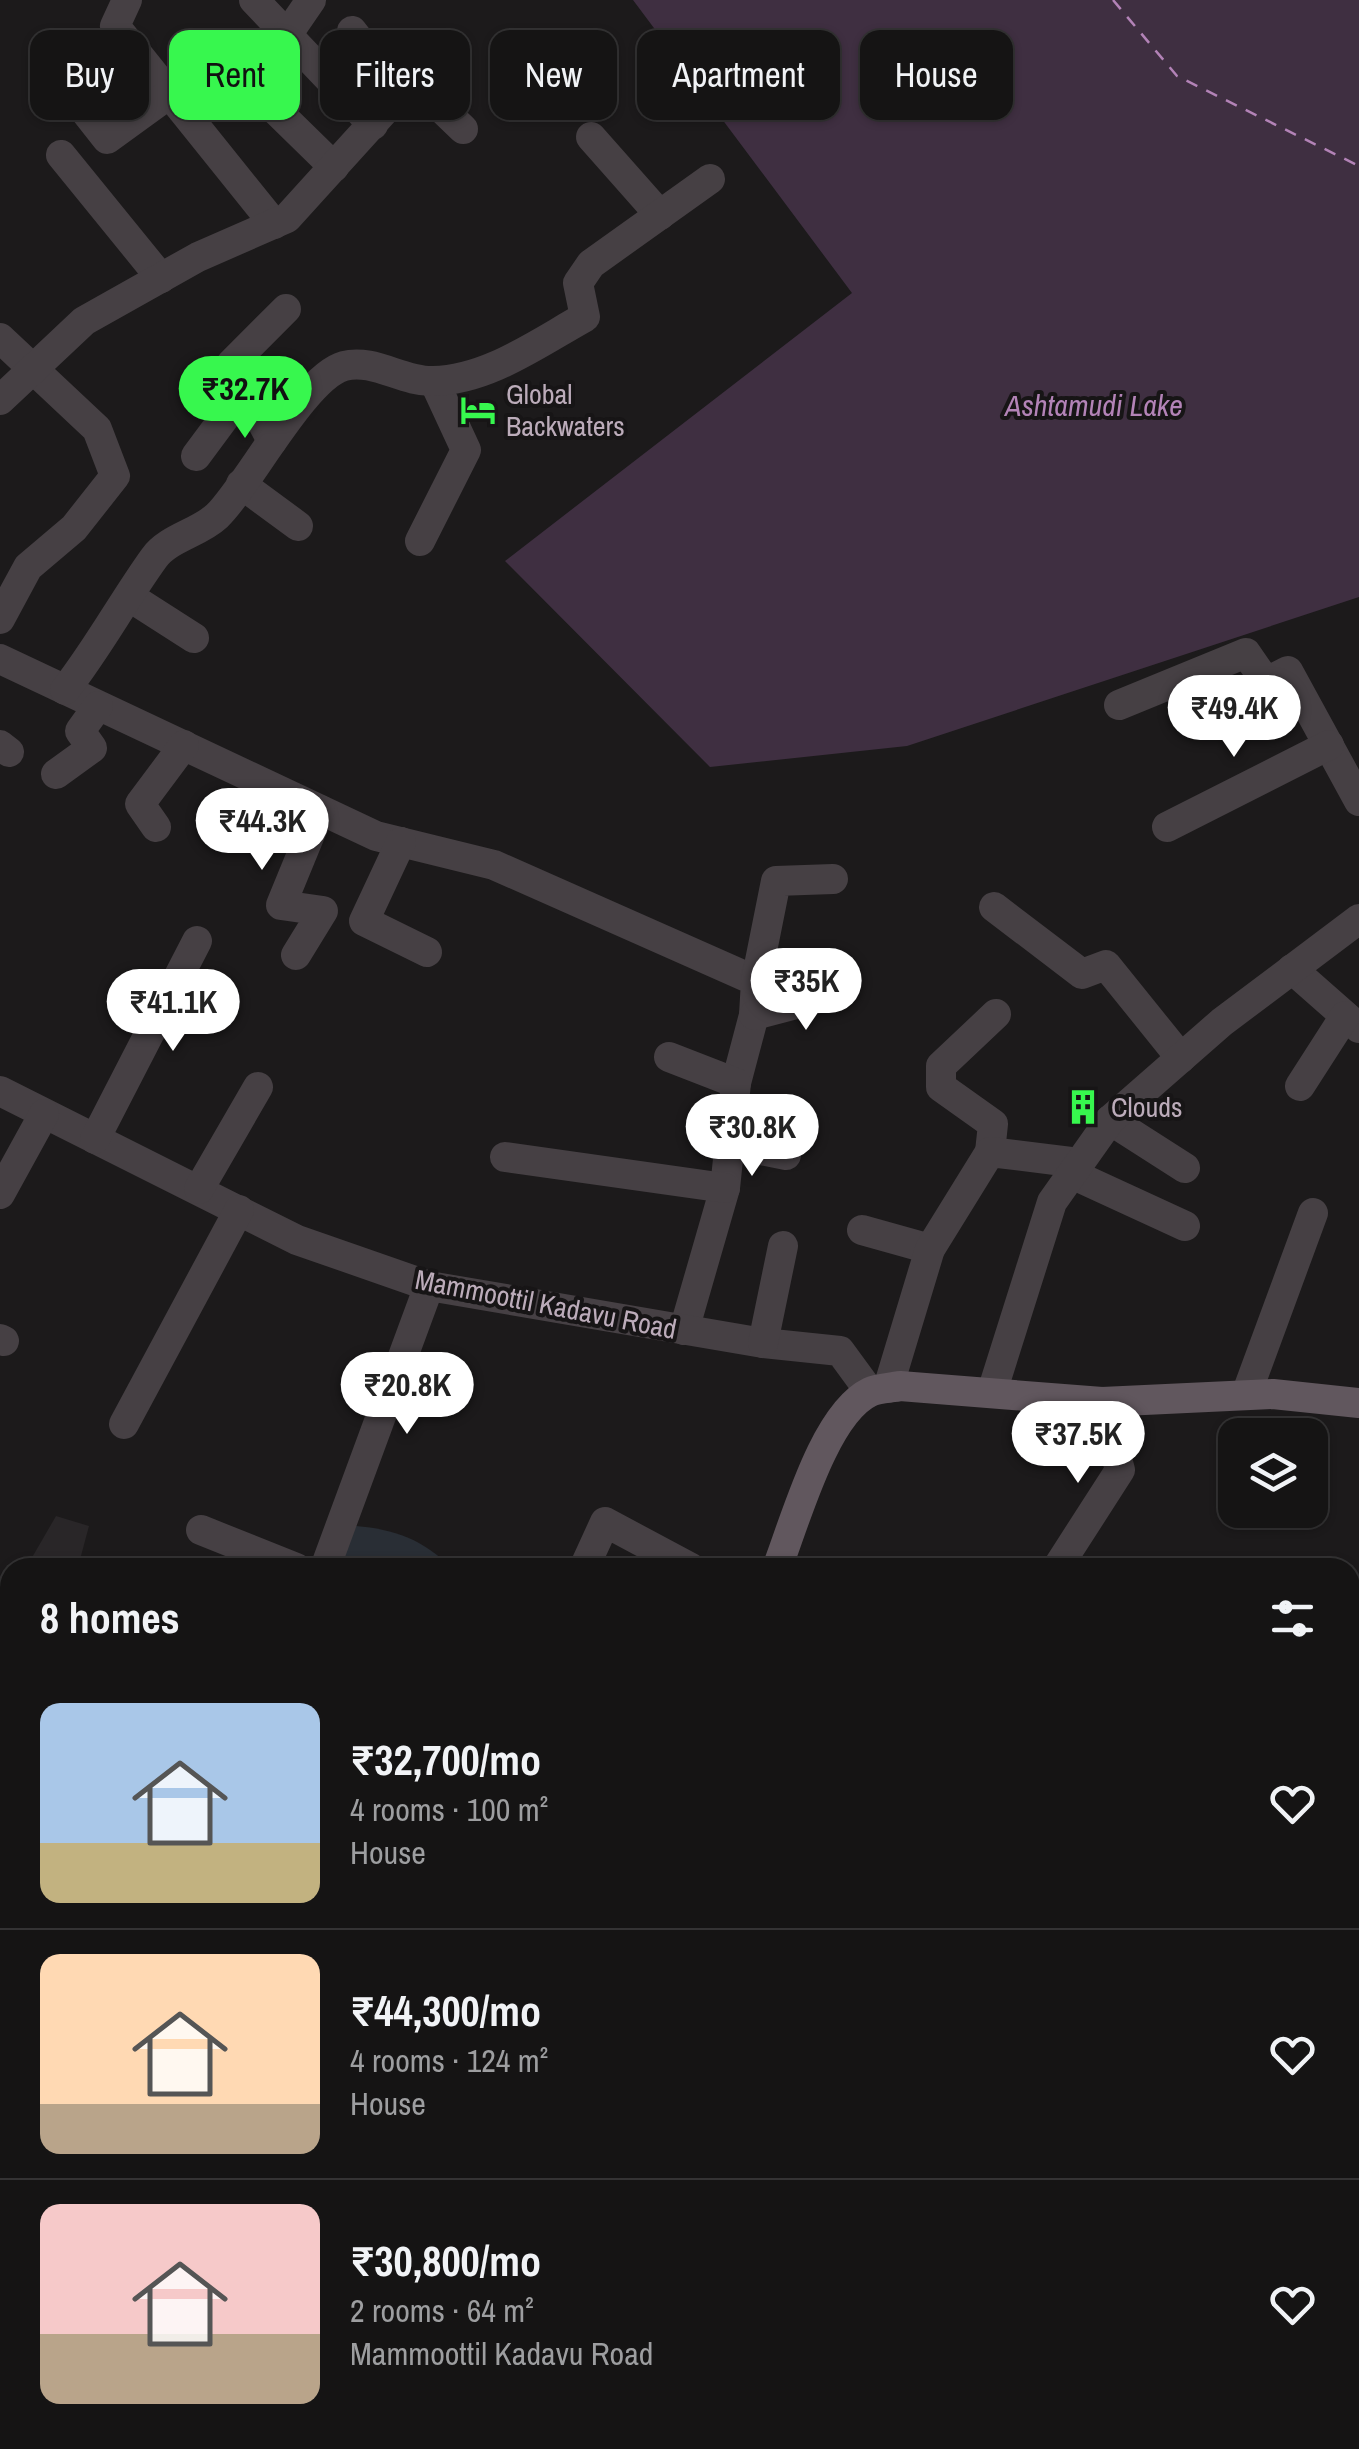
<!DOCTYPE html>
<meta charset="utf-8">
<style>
:root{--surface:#151414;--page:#1e1d1d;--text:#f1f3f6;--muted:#9d9ea0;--line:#343334;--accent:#37f74e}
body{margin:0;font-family:"Archivo Narrow",sans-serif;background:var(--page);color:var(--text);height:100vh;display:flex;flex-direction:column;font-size:38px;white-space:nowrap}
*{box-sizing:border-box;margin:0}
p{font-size:32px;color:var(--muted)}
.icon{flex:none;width:55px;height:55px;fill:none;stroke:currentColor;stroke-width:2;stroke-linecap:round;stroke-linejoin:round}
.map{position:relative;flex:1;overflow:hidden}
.drawer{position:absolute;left:0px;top:1558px;width:1360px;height:892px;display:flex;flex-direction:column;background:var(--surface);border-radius:30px 30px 0 0;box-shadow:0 2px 8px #0004,0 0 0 2px var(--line)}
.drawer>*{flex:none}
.banner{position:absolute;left:30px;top:30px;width:1300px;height:90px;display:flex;gap:20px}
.fabs{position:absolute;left:1218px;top:1418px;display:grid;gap:20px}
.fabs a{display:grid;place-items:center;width:110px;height:110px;border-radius:20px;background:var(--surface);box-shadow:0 2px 8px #0004,0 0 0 2px var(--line);font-size:50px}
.price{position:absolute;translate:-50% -85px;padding:0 22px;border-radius:35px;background:#fff;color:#222;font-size:32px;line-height:65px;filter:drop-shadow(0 2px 5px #0008)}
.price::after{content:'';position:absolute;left:50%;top:60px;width:30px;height:22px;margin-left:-15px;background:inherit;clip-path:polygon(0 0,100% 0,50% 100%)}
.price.selected{background:var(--accent);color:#111}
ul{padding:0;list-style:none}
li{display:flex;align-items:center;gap:30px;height:250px;padding:0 40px}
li+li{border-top:2px solid var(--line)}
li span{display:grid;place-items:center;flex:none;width:280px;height:200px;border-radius:20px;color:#555}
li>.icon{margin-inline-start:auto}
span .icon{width:120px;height:120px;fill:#fffc;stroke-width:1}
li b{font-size:42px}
h2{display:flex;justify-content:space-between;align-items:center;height:120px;padding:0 40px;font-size:42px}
.pill{padding:0 35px;border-radius:20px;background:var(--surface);box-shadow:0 2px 8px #0004,0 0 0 2px var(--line);font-size:35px;line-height:90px}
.pill.selected{background:var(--accent);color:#111}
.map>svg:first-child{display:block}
</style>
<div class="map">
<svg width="1359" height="2449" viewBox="0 0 1359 2449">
<rect width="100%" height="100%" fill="#1c1a1b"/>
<polygon fill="#292628" points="56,1516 89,1526 78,1567 42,1567 30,1561"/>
<path fill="#292e35" d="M356 1526C394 1529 424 1540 450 1567L339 1568Z"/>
<polygon fill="#3f2f41" points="633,0 1359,0 1359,597 907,746 710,767 505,561 852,293"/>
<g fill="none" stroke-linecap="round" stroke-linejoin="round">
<polyline stroke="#b383b7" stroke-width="2.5" stroke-dasharray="12 10" stroke-linecap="butt" points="1113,0 1177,76 1359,166"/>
<g stroke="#464044" stroke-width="30">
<polyline points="127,0 115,26 274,224"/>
<polyline points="254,0 373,125"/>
<polyline points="352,31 401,94"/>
<polyline points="287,35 311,0"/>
<polyline points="240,75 334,167"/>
<polyline points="412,80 463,129"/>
<polyline points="81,106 107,139 169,94"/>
<polyline points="591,137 660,215"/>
<polyline points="61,155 161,278"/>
<polyline points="0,338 97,429 115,476 74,528 28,567 0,619"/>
<polyline points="0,400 84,321 198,257 287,218 423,68"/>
<polyline points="272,441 231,364 286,309"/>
<polyline points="196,456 245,390"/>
<polyline points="241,484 298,526"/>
<polyline points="420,541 466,450 434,381"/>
<polyline points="130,597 194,638"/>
<polyline points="0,659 376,836 494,865 756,981 754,1015 736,1083 725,1188 684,1330"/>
<path d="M65 690C98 648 123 601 154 558 168 538 199 533 217 516 248 486 304 377 344 366 373 358 403 382 433 381 488 380 538 343 585 317L578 283 591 264 710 179"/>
<polyline points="1119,705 1246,653 1266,682 1288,671 1359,801"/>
<polyline points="0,745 9,752"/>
<polyline points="56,774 92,748 80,731 98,706"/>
<polyline points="156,827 140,804 184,745"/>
<polyline points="1167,827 1329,745"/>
<polyline points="401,842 364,921 427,952"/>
<polyline points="994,907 1082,974 1106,965 1181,1058"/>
<polyline points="296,955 323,911 281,905 320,810"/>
<polyline points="1292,969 1359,1028"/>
<polyline points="756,981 776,881 833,879"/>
<polyline points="754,1015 842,992"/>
<polyline points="669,1057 736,1083"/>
<polyline points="1300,1086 1345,1016"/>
<polyline points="0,1091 297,1240 429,1286 763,1343 840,1351 870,1392"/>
<polyline points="1110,1120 1185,1168"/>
<polyline points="95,1139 197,941"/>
<polyline points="731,1144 786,1155"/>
<polyline points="990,1152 993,1124 941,1087 941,1066 996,1014"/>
<polyline points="505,1157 725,1188"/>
<polyline points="1072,1174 1185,1226"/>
<polyline points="199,1189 258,1087"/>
<polyline points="0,1194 44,1114"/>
<polyline points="862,1230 930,1249"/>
<polyline points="0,1339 4,1341"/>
<polyline points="763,1343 783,1246"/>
<polyline points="888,1388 930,1249 990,1152 1079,1163"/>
<polyline points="992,1392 1052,1202 1110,1120 1222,1022 1359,919"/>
<polyline points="1246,1395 1313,1213"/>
<polyline points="124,1424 239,1210"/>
<polyline points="201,1530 296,1568"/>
<polyline points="325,1568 429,1286"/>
<polyline points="584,1568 605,1522 691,1568"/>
<polyline points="1057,1568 1120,1470 1102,1402"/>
<polyline points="1350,1740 1359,1746"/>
<polyline points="1350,2066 1359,2027"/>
<polyline points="0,2178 10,2154"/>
<polyline points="1035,2440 1057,2446"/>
<polyline points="192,2449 195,2440"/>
<polyline points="572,2449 574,2440"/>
<polyline points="812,2449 815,2440"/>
</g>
<g stroke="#61575e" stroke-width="30">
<path d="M777 1568C795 1522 824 1414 870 1392 878 1388 891 1388 900 1386L1102 1402 1273 1394 1359 1403"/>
<polyline points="0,1905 10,1904"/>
<polyline points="1350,2050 1359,2051"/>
<polyline points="0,2148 10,2149"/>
</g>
</g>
<defs>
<symbol id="hotel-bare" viewBox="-9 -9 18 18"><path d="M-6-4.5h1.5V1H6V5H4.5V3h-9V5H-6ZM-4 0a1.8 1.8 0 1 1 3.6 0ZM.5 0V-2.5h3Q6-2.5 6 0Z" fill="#37f74e" stroke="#171516" stroke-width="2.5" paint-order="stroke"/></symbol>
<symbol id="building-bare" viewBox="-9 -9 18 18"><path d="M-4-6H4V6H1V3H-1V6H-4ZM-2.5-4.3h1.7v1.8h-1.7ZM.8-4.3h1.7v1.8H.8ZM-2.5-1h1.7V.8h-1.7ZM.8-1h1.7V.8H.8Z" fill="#37f74e" stroke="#171516" stroke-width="2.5" paint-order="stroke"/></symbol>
</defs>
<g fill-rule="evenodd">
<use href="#hotel-bare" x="453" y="385" width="50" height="50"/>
<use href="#building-bare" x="1058" y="1082" width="50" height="50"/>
</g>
<g text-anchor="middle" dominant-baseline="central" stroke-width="8" stroke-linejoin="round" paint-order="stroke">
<g font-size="28" fill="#bcacba" stroke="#171516" text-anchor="start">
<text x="506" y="394">Global<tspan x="506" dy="32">Backwaters</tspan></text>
<text x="1111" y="1107">Clouds</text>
</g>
<g font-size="28" fill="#bcacba" stroke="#171516">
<text transform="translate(546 1304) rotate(11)">Mammoottil Kadavu Road</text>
</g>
<g font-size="30" font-style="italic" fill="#b383b7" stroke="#171516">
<text x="1094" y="405">Ashtamudi Lake</text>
</g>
</g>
</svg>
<div class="fabs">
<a><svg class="icon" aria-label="layers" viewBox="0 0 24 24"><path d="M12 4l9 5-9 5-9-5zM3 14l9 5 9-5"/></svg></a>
</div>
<b class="price selected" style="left:245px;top:441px">₹32.7K</b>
<b class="price" style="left:1234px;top:760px">₹49.4K</b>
<b class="price" style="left:262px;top:873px">₹44.3K</b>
<b class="price" style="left:806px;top:1033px">₹35K</b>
<b class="price" style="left:173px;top:1054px">₹41.1K</b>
<b class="price" style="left:752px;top:1179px">₹30.8K</b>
<b class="price" style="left:407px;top:1437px">₹20.8K</b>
<b class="price" style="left:1078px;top:1486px">₹37.5K</b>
<div class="banner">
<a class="pill">Buy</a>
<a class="pill selected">Rent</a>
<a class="pill">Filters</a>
<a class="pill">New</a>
<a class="pill">Apartment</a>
<a class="pill">House</a>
</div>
<section class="drawer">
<h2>8 homes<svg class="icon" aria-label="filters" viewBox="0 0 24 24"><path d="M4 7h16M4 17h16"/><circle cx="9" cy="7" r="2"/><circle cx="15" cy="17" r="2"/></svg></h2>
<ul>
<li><span style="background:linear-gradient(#a9c7e8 70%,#c2b280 0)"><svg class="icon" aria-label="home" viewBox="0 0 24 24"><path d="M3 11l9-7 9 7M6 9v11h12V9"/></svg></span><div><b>₹32,700/mo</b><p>4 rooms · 100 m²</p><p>House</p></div><svg class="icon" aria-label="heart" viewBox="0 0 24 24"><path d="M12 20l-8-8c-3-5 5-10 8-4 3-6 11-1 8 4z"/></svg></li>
<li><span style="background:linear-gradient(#ffd9b3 75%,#b9a48a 0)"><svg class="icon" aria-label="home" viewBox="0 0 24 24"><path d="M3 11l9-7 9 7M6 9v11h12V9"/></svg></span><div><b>₹44,300/mo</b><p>4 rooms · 124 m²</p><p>House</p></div><svg class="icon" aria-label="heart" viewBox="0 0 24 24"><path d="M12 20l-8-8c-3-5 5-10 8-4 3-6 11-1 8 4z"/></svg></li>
<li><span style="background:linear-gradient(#f6c9c9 65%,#b9a48a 0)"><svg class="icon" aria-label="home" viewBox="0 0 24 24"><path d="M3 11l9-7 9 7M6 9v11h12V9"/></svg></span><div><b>₹30,800/mo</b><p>2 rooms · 64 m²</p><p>Mammoottil Kadavu Road</p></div><svg class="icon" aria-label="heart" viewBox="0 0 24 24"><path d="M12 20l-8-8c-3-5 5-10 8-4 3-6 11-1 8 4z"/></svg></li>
</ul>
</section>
</div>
